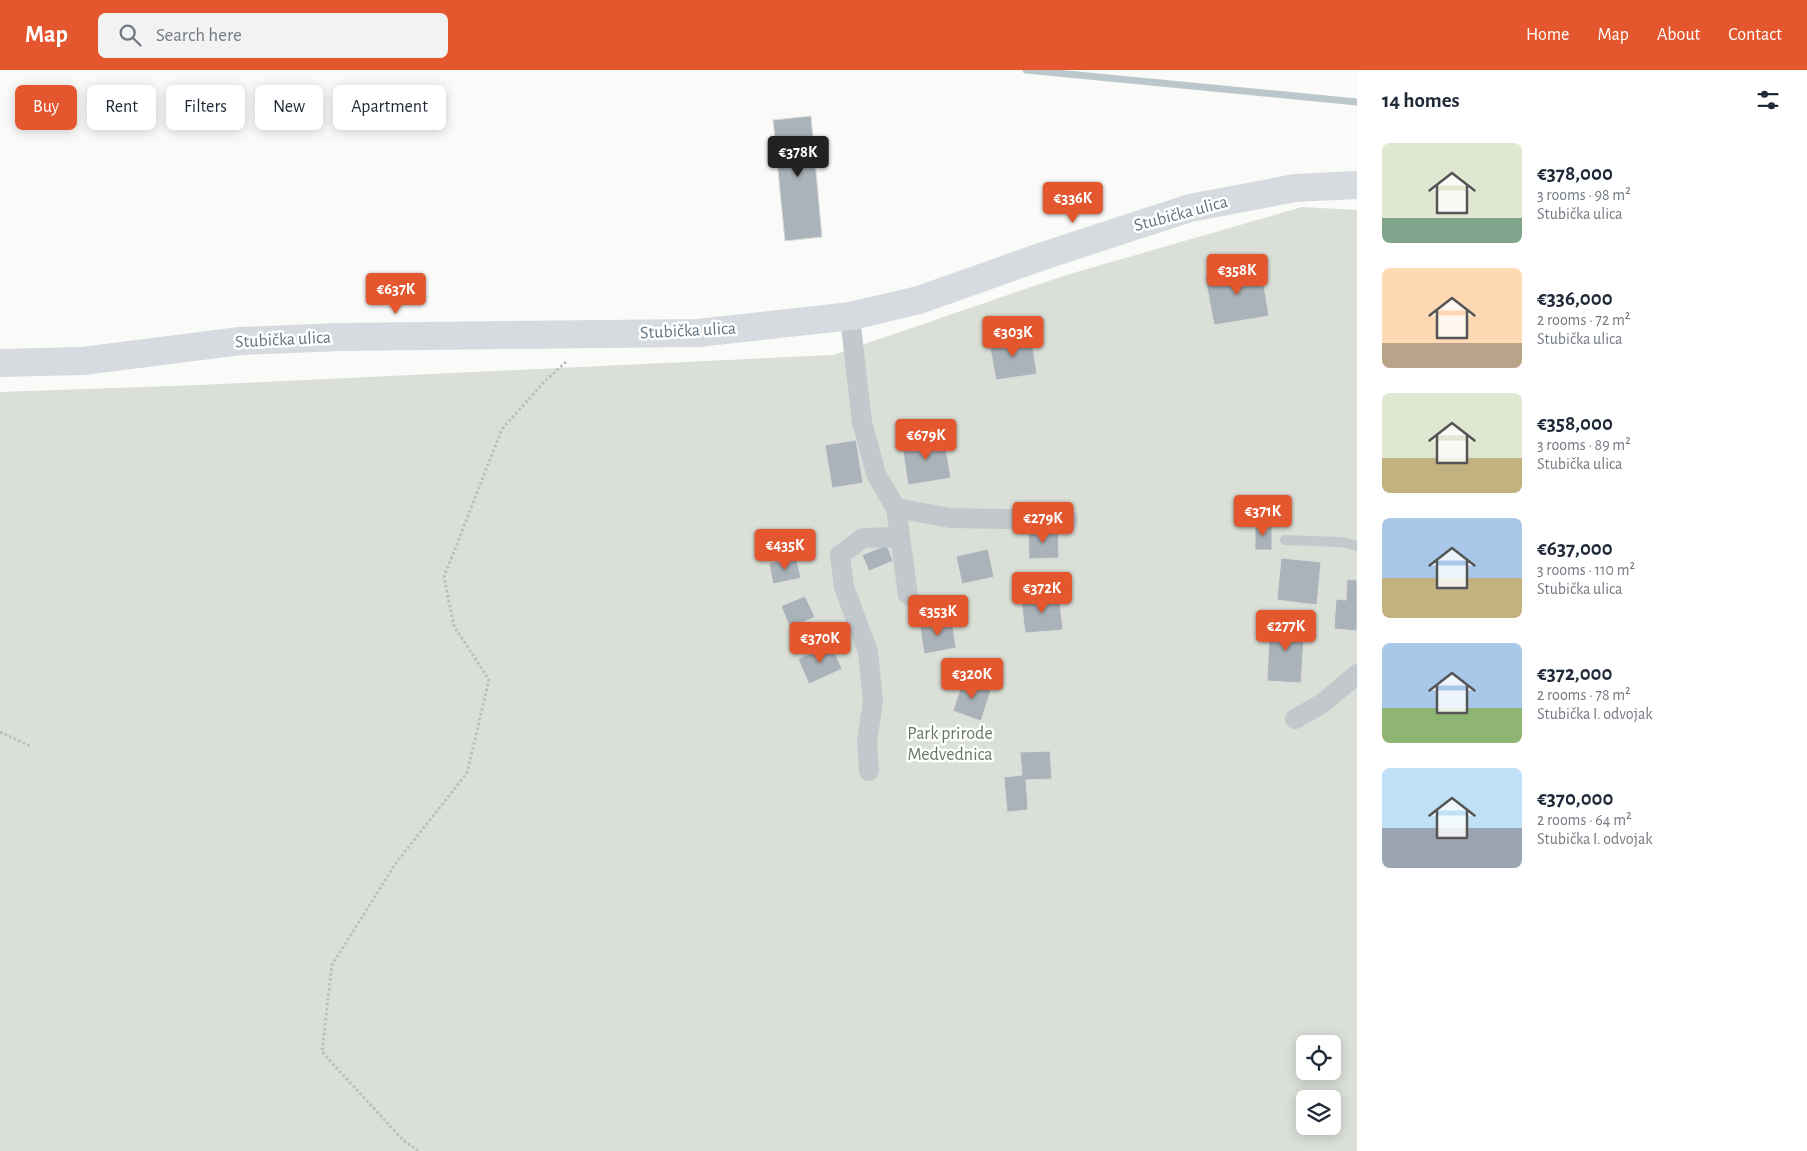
<!DOCTYPE html>
<meta charset="utf-8">
<style>
:root{--surface:#fff;--page:#f2f2f3;--text:#1f2937;--muted:#747a83;--accent:#e4572e}
body{margin:0;font-family:"Alegreya Sans",sans-serif;background:var(--page);color:var(--text);height:100vh;display:flex;flex-direction:column;font-size:19px;white-space:nowrap}
*{box-sizing:border-box;margin:0}
p{font-size:16px;color:var(--muted)}
.icon{flex:none;width:28px;height:28px;fill:none;stroke:currentColor;stroke-width:2;stroke-linecap:round;stroke-linejoin:round}
.map{position:relative;flex:1;overflow:hidden}
.drawer{display:flex;flex-direction:column;background:var(--surface);width:450px}
.drawer>*{flex:none}
.hud{position:absolute;left:15px;top:15px;width:475px;height:45px;display:flex;gap:10px}
.buttons{position:absolute;left:1296px;top:965px;display:grid;gap:10px}
.buttons a{display:grid;place-items:center;width:45px;height:45px;border-radius:8px;background:var(--surface);box-shadow:0 2px 12px #0003;font-size:25px}
.price{position:absolute;translate:-50% -42px;padding:0 11px;border-radius:5px;background:var(--accent);color:#fff;font-size:16px;line-height:32px;filter:drop-shadow(0 1px 2px #0008)}
.price::after{content:'';position:absolute;left:50%;top:30px;width:15px;height:11px;margin-left:-8px;background:inherit;clip-path:polygon(0 0,100% 0,50% 100%)}
.price.current{background:#222;color:#fff}
ul{padding:0;list-style:none}
li{display:flex;align-items:center;gap:15px;height:125px;padding:0 25px}
li span{display:grid;place-items:center;flex:none;width:140px;height:100px;border-radius:8px;color:#555}
li>.icon{margin-inline-start:auto}
span .icon{width:60px;height:60px;fill:#fffc;stroke-width:1}
li b{font-size:21px}
h2{display:flex;justify-content:space-between;align-items:center;height:60px;padding:0 25px;font-size:21px}
.pill{padding:0 18px;border-radius:8px;background:var(--surface);box-shadow:0 2px 12px #0003;font-size:18px;line-height:45px}
.pill.current{background:var(--accent);color:#fff}
header{display:flex;align-items:center;gap:30px;box-sizing:border-box;height:70px;padding:0 25px;background:var(--accent);color:#fff}
header strong{font-size:24px}
nav{display:flex;gap:28px;margin-inline-start:auto;font-size:18px}
.search{width:350px;height:45px;background:var(--page);display:flex;align-items:center;gap:12px;box-sizing:border-box;padding:0 18px;border-radius:8px;color:var(--muted);font-size:19px}
main{display:flex;flex:1;min-height:0}
.map>svg:first-child{display:block}
</style>
<header>
<strong>Map</strong>
<div class="search"><svg class="icon" aria-label="search" viewBox="0 0 24 24"><circle cx="10" cy="10" r="6"/><path d="M15 15l6 6"/></svg>Search here</div>
<nav><a>Home</a><a>Map</a><a>About</a><a>Contact</a></nav>
</header>
<main>
<div class="map">
<svg width="1357" height="1081" viewBox="0 0 1357 1081">
<rect width="100%" height="100%" fill="#fafaf8"/>
<path fill="#dadfd7" fill-rule="evenodd" d="M1302 137 1357 140V1081H0V322L200 315 833 285 1063 206ZM1305 974H1332V1001H1305ZM1305 1029H1332V1056H1305Z"/>
<g fill="none" stroke-linecap="round" stroke-linejoin="round">
<polyline stroke="#bbc7cb" stroke-width="7" points="1026,0 1357,32"/>
</g>
<g fill="#aab3b9" stroke="#dcdcda">
<polygon points="811,46 822,167 785,171 773,50"/>
<polygon points="1261,198 1269,246 1214,255 1205,207"/>
<polygon points="1031,265 1037,304 996,310 989,272"/>
<polygon points="944,368 951,408 908,415 902,374"/>
<polygon points="856,370 863,413 832,418 825,375"/>
<rect x="1255" y="454" width="17" height="26"/>
<polygon points="1058,460 1059,488 1029,489 1028,461"/>
<polygon points="887,475 893,491 869,501 862,485"/>
<polygon points="988,479 994,507 962,514 956,486"/>
<polygon points="796,487 801,508 773,514 769,493"/>
<polygon points="1281,488 1321,492 1317,535 1277,530"/>
<polygon points="1347,509 1357,510 1357,561 1334,559 1336,529 1346,530"/>
<polygon points="1059,525 1063,560 1025,563 1021,529"/>
<polygon points="805,526 815,547 790,558 781,536"/>
<polygon points="952,551 956,578 924,584 920,556"/>
<polygon points="1270,551 1305,553 1301,613 1267,611"/>
<polygon points="831,574 842,599 809,614 798,589"/>
<polygon points="963,610 991,620 981,651 953,641"/>
<polygon points="1050,681 1052,709 1026,710 1028,740 1007,742 1004,707 1022,705 1020,682"/>
</g>
<g fill="none" stroke-linecap="round" stroke-linejoin="round">
<g stroke="#bbbfc2" stroke-width="3" stroke-dasharray="2.5 2.5" stroke-linecap="butt">
<polyline points="0,662 30,676"/>
<polyline points="418,1081 403,1070 322,982 332,895 396,793 467,703 489,610 454,556 444,507 502,359 545,311 567,291"/>
</g>
<polyline stroke="#c3c8cc" stroke-width="10" points="1285,470 1341,472 1357,476"/>
<g stroke="#c3c8cc" stroke-width="20">
<polyline points="851,246 851,256 862,352 876,404 896,438 908,525"/>
<polyline points="896,438 950,448 1068,450"/>
<polyline points="1295,649 1323,633 1357,604"/>
<polyline points="869,701 867,672 873,630 868,582 844,517 840,485 863,468 900,467"/>
</g>
<polyline stroke="#d6dbdf" stroke-width="28" points="0,293 83,291 240,271 340,267 698,263 851,246 919,230 1046,185 1190,138 1295,118 1357,115"/>
</g>
<g text-anchor="middle" dominant-baseline="central" stroke-width="5" stroke-linejoin="round" paint-order="stroke">
<g font-size="18" fill="#657683" stroke="#fff">
<text transform="translate(1181 144) rotate(-15)">Stubička ulica</text>
<text transform="translate(688 261) rotate(-3)">Stubička ulica</text>
<text transform="translate(283 270) rotate(-3)">Stubička ulica</text>
</g>
<g font-size="18" fill="#687a64" stroke="#fff">
<text x="950" y="664">Park prirode<tspan x="950" dy="21">Medvednica</tspan></text>
</g>
</g>
</svg>
<div class="buttons">
<a><svg class="icon" aria-label="locate" viewBox="0 0 24 24"><circle cx="12" cy="12" r="6"/><path d="M12 2v4M12 18v4M2 12h4M18 12h4"/></svg></a>
<a><svg class="icon" aria-label="layers" viewBox="0 0 24 24"><path d="M12 4l9 5-9 5-9-5zM3 14l9 5 9-5"/></svg></a>
</div>
<b class="price current" style="left:798px;top:108px">€378K</b>
<b class="price" style="left:1073px;top:154px">€336K</b>
<b class="price" style="left:1237px;top:226px">€358K</b>
<b class="price" style="left:396px;top:245px">€637K</b>
<b class="price" style="left:1013px;top:288px">€303K</b>
<b class="price" style="left:926px;top:391px">€679K</b>
<b class="price" style="left:1263px;top:467px">€371K</b>
<b class="price" style="left:1043px;top:474px">€279K</b>
<b class="price" style="left:785px;top:501px">€435K</b>
<b class="price" style="left:1042px;top:544px">€372K</b>
<b class="price" style="left:938px;top:567px">€353K</b>
<b class="price" style="left:1286px;top:582px">€277K</b>
<b class="price" style="left:820px;top:594px">€370K</b>
<b class="price" style="left:972px;top:630px">€320K</b>
<div class="hud">
<a class="pill current">Buy</a>
<a class="pill">Rent</a>
<a class="pill">Filters</a>
<a class="pill">New</a>
<a class="pill">Apartment</a>
</div>
</div>
<section class="drawer">
<h2>14 homes<svg class="icon" aria-label="filters" viewBox="0 0 24 24"><path d="M4 7h16M4 17h16"/><circle cx="9" cy="7" r="2"/><circle cx="15" cy="17" r="2"/></svg></h2>
<ul>
<li><span style="background:linear-gradient(#dfe7d0 75%,#7fa58c 0)"><svg class="icon" aria-label="home" viewBox="0 0 24 24"><path d="M3 11l9-7 9 7M6 9v11h12V9"/></svg></span><div><b>€378,000</b><p>3 rooms · 98 m²</p><p>Stubička ulica</p></div></li>
<li><span style="background:linear-gradient(#ffd9b3 75%,#b9a48a 0)"><svg class="icon" aria-label="home" viewBox="0 0 24 24"><path d="M3 11l9-7 9 7M6 9v11h12V9"/></svg></span><div><b>€336,000</b><p>2 rooms · 72 m²</p><p>Stubička ulica</p></div></li>
<li><span style="background:linear-gradient(#dfe7d0 65%,#c2b280 0)"><svg class="icon" aria-label="home" viewBox="0 0 24 24"><path d="M3 11l9-7 9 7M6 9v11h12V9"/></svg></span><div><b>€358,000</b><p>3 rooms · 89 m²</p><p>Stubička ulica</p></div></li>
<li><span style="background:linear-gradient(#a9c7e8 60%,#c2b280 0)"><svg class="icon" aria-label="home" viewBox="0 0 24 24"><path d="M3 11l9-7 9 7M6 9v11h12V9"/></svg></span><div><b>€637,000</b><p>3 rooms · 110 m²</p><p>Stubička ulica</p></div></li>
<li><span style="background:linear-gradient(#a9c7e8 65%,#8fb573 0)"><svg class="icon" aria-label="home" viewBox="0 0 24 24"><path d="M3 11l9-7 9 7M6 9v11h12V9"/></svg></span><div><b>€372,000</b><p>2 rooms · 78 m²</p><p>Stubička I. odvojak</p></div></li>
<li><span style="background:linear-gradient(#bfe0f5 60%,#9aa5b1 0)"><svg class="icon" aria-label="home" viewBox="0 0 24 24"><path d="M3 11l9-7 9 7M6 9v11h12V9"/></svg></span><div><b>€370,000</b><p>2 rooms · 64 m²</p><p>Stubička I. odvojak</p></div></li>
</ul>
</section>
</main>
